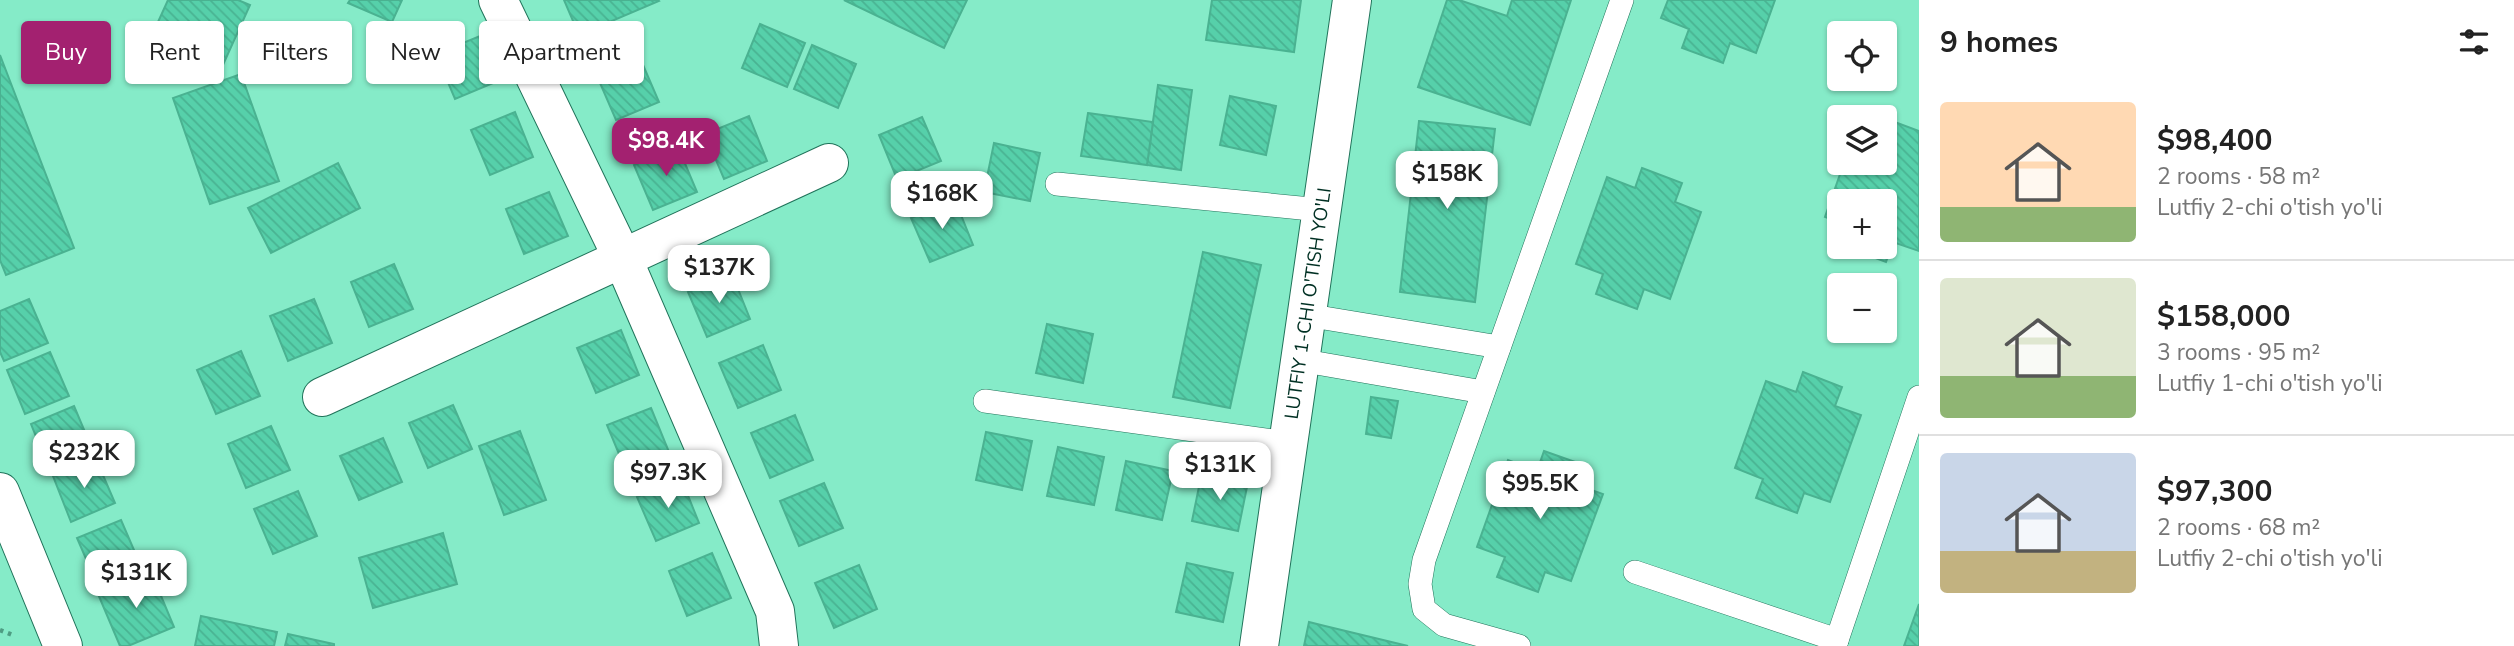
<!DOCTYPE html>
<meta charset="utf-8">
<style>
:root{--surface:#fff;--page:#f2f2f2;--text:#222;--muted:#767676;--line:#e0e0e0;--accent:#a32170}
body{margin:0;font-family:"Nunito Sans",sans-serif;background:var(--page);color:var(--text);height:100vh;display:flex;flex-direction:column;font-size:26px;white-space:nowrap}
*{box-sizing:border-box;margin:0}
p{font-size:23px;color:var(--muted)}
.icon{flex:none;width:38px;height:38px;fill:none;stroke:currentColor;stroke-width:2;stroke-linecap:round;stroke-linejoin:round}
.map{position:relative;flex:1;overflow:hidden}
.details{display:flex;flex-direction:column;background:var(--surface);width:595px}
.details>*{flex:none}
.guide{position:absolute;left:21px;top:21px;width:665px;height:63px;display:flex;gap:14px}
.controls{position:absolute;left:1827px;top:21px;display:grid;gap:14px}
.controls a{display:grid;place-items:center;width:70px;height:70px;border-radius:7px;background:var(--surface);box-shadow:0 2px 5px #0004;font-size:35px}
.price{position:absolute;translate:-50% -60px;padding:0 16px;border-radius:14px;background:#fff;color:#222;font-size:23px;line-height:46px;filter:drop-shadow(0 2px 4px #0008)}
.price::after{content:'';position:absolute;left:50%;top:42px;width:21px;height:16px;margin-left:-10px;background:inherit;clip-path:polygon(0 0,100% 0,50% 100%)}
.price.on{background:var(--accent);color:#fff}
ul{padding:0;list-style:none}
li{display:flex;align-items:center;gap:21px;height:175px;padding:0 21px}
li+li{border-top:2px solid var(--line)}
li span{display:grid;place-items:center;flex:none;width:196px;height:140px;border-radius:7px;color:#555}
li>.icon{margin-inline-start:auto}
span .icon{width:84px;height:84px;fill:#fffc;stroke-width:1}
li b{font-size:30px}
h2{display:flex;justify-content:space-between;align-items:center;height:84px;padding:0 21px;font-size:30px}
.pill{padding:0 24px;border-radius:7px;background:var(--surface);box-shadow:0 2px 5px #0004;font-size:24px;line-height:63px}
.pill.on{background:var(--accent);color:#fff}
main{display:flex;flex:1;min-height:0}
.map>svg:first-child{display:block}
</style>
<main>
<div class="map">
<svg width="1919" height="646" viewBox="0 0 1919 646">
<defs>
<pattern id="building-back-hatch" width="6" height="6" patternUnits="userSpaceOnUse" patternTransform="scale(1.75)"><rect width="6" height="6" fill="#56d0aa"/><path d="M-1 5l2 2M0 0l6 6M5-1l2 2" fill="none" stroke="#49b392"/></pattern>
</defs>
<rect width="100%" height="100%" fill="#85ebc8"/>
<g fill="url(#building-back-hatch)" stroke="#4ab291" stroke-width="2">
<polygon points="168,0 238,0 250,5 218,76 148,44"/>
<polygon points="350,0 402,0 392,22 348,3"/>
<polygon points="564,0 658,0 659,1 579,35"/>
<polygon points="844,0 967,0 944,48"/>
<polygon points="1212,0 1301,0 1294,52 1206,40"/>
<polygon points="1447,0 1459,0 1507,16 1512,0 1571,0 1530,125 1418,87"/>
<polygon points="1668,0 1775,0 1756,53 1730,43 1723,63 1682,48 1689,29 1661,18"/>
<polygon points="760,24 805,43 787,87 742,68"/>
<polygon points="480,36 498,81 455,99 436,54"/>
<polygon points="812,45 856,64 838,108 794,89"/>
<polygon points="0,55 74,248 6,275 0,260"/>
<polygon points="640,58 659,102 616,120 597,76"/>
<polygon points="241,74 279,181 210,204 173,98"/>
<polygon points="1158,85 1192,90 1181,170 1147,165"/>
<polygon points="1230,96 1276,106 1266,155 1220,145"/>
<polygon points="515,112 533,157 490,175 471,130"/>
<polygon points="1088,113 1153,122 1147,165 1081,156"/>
<polygon points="749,116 767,161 724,179 705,134"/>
<polygon points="922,117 941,161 897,179 879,135"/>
<polygon points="1419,121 1495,129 1475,302 1400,292"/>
<polygon points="1892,121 1919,131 1919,251 1893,242 1886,262 1846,247 1885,247 1885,201 1839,201 1839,222 1825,217 1844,163 1885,163 1885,140"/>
<polygon points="994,143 1040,153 1030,201 984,192"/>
<polygon points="678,147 697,192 653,210 634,165"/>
<polygon points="338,163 360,208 271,253 248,208"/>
<polygon points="1642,168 1682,183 1675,202 1701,212 1670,299 1644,289 1637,309 1596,294 1603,274 1576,264 1607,177 1635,188"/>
<polygon points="549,192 568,236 524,254 506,209"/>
<polygon points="955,200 973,245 930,262 911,218"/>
<polygon points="1203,252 1261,265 1230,408 1173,397"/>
<polygon points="394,264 413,309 369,327 351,282"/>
<polygon points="732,274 750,319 707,337 688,292"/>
<polygon points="29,299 48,343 4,361 0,352 0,311"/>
<polygon points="314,299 332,343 288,361 270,316"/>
<polygon points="1047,324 1093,334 1083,383 1036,373"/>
<polygon points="621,330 639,375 596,393 577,348"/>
<polygon points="763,345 781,390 738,408 719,363"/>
<polygon points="241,351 260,396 216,414 197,370"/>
<polygon points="50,352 69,396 25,414 7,370"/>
<polygon points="1803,372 1842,387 1835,406 1861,415 1830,502 1804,493 1797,513 1756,498 1763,479 1735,468 1766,381 1796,392"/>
<polygon points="1371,397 1398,401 1391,438 1366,434"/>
<polygon points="453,405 472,449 428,468 409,423"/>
<polygon points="74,406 93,451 49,469 31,424"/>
<polygon points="651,408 669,452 626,471 607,425"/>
<polygon points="795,415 813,460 770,478 751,433"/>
<polygon points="271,426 290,470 246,488 228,444"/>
<polygon points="520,431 546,500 504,515 479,446"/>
<polygon points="986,432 1032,441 1022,490 976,480"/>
<polygon points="383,438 402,482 359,500 340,456"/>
<polygon points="1058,447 1104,457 1094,505 1047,496"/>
<polygon points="1544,451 1584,465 1577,485 1603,494 1571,581 1545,572 1538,592 1497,577 1505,557 1477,547 1508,460 1537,471"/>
<polygon points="96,459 115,503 71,522 53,476"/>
<polygon points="1126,461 1173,471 1162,520 1116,510"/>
<polygon points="1202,472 1248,482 1238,531 1192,521"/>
<polygon points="681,478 699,523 656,541 637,497"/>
<polygon points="824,483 843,528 799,546 780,501"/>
<polygon points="298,491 317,536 273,554 254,509"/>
<polygon points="121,520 140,564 96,582 77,538"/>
<polygon points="443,533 457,584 373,608 359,558"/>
<polygon points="712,553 731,598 687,616 669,571"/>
<polygon points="1187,563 1233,573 1223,622 1176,612"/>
<polygon points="859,565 877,609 834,628 815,583"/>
<polygon points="151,572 174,627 128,646 120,646 98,594"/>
<polygon points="1919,604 1919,646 1904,646"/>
<polygon points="201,616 277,632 274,646 195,646"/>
<polygon points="1309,622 1325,626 1408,646 1304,646"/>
<polygon points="288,634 334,644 334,646 285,646"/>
</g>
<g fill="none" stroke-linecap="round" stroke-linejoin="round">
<defs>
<g id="lane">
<polyline points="1057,184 1321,210"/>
<polyline points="1306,315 1499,347"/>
<polyline points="1299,360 1483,392"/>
<polyline points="985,401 1287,443"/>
<polyline points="1635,572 1837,640"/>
<polyline points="1519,646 1444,625 1424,609 1420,584 1424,560 1622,0"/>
<polyline points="1835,646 1919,397"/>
</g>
<g id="street">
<polyline points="498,0 622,257 775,611 779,646"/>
<polyline points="322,397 829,163"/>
<polyline points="0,492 63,646"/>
<path id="s1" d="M1259 646 1352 0"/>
</g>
</defs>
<use href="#lane" stroke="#20735a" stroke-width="24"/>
<use href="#street" stroke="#20735a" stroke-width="40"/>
<polyline stroke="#4e9d83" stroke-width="4.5" stroke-dasharray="3.5 5" stroke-linecap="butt" points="0,630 15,636"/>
<use href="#lane" stroke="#fff" stroke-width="23"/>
<use href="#street" stroke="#fff" stroke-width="38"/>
</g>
<g text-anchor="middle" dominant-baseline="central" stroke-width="5" stroke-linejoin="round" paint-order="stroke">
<g font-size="19" fill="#003023" stroke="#85ebc8">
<text stroke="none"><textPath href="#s1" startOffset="346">LUTFIY 1-CHI O'TISH YO'LI</textPath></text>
</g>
</g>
</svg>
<div class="controls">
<a><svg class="icon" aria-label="locate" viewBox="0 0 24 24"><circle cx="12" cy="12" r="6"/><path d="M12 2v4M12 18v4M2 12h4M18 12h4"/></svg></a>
<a><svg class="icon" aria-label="layers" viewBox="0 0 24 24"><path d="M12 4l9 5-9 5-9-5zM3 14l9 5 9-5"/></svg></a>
<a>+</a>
<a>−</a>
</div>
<b class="price on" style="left:666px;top:178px">$98.4K</b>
<b class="price" style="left:1447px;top:211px">$158K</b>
<b class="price" style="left:942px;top:231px">$168K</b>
<b class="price" style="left:719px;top:305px">$137K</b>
<b class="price" style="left:84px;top:490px">$232K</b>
<b class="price" style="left:1220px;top:502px">$131K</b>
<b class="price" style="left:668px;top:510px">$97.3K</b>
<b class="price" style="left:1540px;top:521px">$95.5K</b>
<b class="price" style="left:136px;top:610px">$131K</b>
<div class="guide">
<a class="pill on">Buy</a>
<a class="pill">Rent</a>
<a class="pill">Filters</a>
<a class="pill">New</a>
<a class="pill">Apartment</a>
</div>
</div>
<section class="details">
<h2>9 homes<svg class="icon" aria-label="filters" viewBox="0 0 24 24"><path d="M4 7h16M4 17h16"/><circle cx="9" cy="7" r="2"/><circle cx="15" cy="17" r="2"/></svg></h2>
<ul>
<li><span style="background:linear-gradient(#ffd9b3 75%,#8fb573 0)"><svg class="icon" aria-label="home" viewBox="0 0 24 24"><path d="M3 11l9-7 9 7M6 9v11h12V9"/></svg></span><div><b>$98,400</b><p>2 rooms · 58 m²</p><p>Lutfiy 2-chi o'tish yo'li</p></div></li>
<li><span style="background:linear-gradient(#dfe7d0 70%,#8fb573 0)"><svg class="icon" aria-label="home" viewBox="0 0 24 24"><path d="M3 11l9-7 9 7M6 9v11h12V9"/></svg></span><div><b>$158,000</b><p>3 rooms · 95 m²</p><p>Lutfiy 1-chi o'tish yo'li</p></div></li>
<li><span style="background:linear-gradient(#c9d6e8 70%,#c2b280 0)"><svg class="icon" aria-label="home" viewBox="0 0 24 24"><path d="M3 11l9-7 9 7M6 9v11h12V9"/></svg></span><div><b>$97,300</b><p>2 rooms · 68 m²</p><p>Lutfiy 2-chi o'tish yo'li</p></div></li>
</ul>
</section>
</main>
